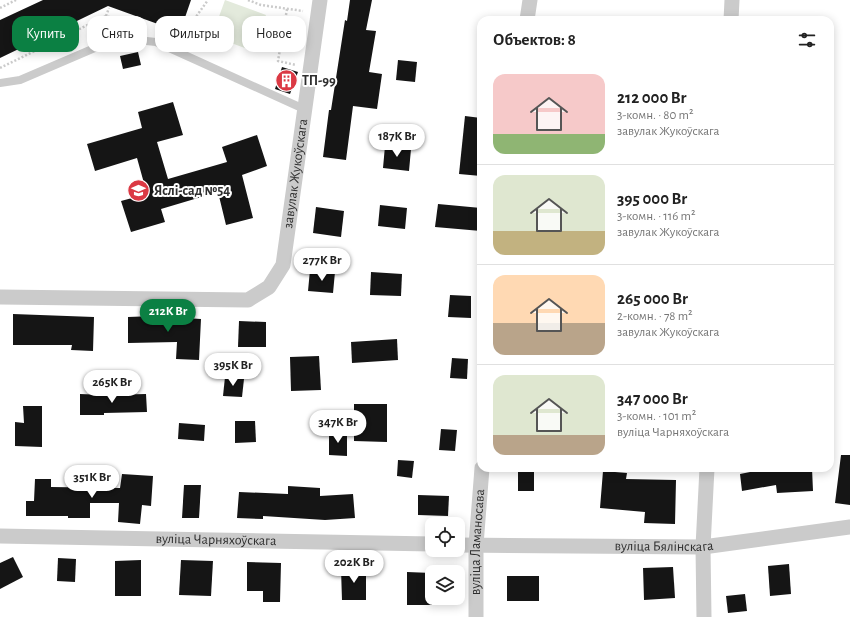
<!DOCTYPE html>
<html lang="ru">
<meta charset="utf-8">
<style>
:root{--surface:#fff;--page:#f6f6f6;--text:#222;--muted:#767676;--line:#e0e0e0;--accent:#0b8043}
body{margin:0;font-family:"Alegreya Sans",sans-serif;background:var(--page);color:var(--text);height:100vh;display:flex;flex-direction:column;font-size:15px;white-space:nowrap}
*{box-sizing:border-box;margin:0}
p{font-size:13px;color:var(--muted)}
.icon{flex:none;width:22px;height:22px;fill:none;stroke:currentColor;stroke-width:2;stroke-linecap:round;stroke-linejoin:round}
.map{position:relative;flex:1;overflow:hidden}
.side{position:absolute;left:477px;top:16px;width:357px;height:456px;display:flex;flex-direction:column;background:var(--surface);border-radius:12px;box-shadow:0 2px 10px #0003}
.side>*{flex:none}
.guide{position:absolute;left:12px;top:16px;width:380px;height:36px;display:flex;gap:8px}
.controls{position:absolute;left:425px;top:517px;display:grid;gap:8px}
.controls a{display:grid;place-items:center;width:40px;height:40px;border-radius:8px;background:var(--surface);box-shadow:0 2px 10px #0003;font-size:20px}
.price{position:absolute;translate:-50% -34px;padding:0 9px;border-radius:14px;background:#fff;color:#222;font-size:13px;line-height:26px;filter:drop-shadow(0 1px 2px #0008)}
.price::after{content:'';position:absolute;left:50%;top:24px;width:12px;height:9px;margin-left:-6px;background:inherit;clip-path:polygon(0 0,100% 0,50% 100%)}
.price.current{background:var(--accent);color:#fff}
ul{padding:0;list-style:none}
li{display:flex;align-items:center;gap:12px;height:100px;padding:0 16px}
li+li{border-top:1px solid var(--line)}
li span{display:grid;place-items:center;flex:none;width:112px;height:80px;border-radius:12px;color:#555}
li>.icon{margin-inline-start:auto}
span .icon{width:48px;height:48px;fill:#fffc;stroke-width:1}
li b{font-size:17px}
h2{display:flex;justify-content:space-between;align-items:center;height:48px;padding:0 16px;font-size:17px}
.pill{padding:0 14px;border-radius:12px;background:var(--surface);box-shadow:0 2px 10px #0003;font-size:14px;line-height:36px}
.pill.current{background:var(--accent);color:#fff}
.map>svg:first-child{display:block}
</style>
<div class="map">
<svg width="850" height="617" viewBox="0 0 850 617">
<rect width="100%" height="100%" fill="#fff"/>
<polygon fill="#e3eadc" points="225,0 266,15 253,51 212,36"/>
<g fill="#151515">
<polygon points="43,0 191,0 180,32 108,6 0,58 0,20"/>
<polygon points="350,0 372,0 366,30 376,31 369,72 382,74 377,109 353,106 346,160 323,157 329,110 331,110 345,20 347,21"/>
<polygon points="138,52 141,65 123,69 120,56"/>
<polygon points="398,60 417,62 415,82 396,80"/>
<polygon points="282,67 298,72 290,94 275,89"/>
<polygon points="173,102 183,135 157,142 168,179 227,162 222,147 257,135 267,166 242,175 253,218 226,225 218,192 161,209 165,222 131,232 121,201 147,194 137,158 95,171 87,144 142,128 138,112"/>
<polygon points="465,116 481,118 481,176 459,174"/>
<polygon points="385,146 411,149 409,171 383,168"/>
<polygon points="438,204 481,208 481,231 435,227"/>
<polygon points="380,205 407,208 405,229 378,226"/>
<polygon points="316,207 344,211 341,237 313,233"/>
<polygon points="310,270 335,272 333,293 308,291"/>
<polygon points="371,272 402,274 401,296 370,295"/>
<polygon points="450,295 471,296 471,318 448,317"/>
<polygon points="13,314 94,317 93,351 71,350 72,345 13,345"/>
<polygon points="154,316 201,319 199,360 176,359 177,342 128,343 128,317"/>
<polygon points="239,321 266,322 266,347 238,347"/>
<polygon points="397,339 398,360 352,363 351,342"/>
<polygon points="319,356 321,390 291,391 290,357"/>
<polygon points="452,358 468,359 467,379 450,378"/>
<polygon points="225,377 244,379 242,397 223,396"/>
<polygon points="80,394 105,395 146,394 147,412 104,413 104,415 80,415"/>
<polygon points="354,404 387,404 387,442 354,441"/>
<polygon points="23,406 42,406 42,447 15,446 15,422 24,423"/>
<polygon points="235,421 255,421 256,442 235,443"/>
<polygon points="179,423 205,425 204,441 178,439"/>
<polygon points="441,429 457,430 455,451 439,450"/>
<polygon points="329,433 347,434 347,456 329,455"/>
<polygon points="841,455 850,455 850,505 835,503"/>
<polygon points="398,460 414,461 412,478 397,476"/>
<rect x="518" y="468" width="16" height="23"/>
<polygon points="770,468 812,468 813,491 777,493 776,485 742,491 740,474"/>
<polygon points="603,471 627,473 626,479 676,480 675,524 644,523 645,512 600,508"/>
<polygon points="122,474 153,476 151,506 142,505 140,524 118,522 119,503 90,503 90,518 68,518 68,516 26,516 26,501 34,501 35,479 51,479 51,487 120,488"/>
<polygon points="184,485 201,485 199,518 182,518"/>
<polygon points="288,486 320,488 320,496 353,494 355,518 325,520 263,516 263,519 237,518 239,492 288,494"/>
<polygon points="418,495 449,496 448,516 418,515"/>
<polygon points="13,557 23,577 0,589 0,563"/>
<polygon points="58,558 76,559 75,582 57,581"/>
<polygon points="141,560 141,596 115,596 115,561"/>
<polygon points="181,560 213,561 211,596 179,595"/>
<polygon points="247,562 281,563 280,602 263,602 263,591 247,591"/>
<polygon points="789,564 791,594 770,596 768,566"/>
<polygon points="673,567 675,598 644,600 643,568"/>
<polygon points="341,569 366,569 366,600 342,600"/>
<polygon points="407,572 432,573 432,605 407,605"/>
<rect x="507" y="576" width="32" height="25"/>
<polygon points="745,594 747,611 728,613 726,596"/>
</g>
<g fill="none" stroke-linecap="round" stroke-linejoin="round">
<g stroke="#cbcbcb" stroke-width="2.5" stroke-dasharray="2 2" stroke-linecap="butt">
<polyline points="248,0 261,5 303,11"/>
<polyline points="0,8 16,0"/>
<polyline points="287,9 278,61 296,65"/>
<polyline points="106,16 109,8"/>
<polyline points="180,39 208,0"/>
<polyline points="0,68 106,16 136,26"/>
</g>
<polyline stroke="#cbcbcb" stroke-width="8" points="0,83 20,80 118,38 156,42 304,109"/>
<g stroke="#cbcbcb" stroke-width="15">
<polyline points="527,20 530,0"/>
<polyline points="731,20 732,0"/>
<path id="s1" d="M0 297 248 300 269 287 283 265 320 0"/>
<path id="s2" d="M0 536 432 544"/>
<path id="s3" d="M458 545 703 547 850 527"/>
<path id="s4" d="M476 617V545L482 468"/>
<polyline points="704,617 703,547 707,468"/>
</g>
</g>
<defs>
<symbol id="building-disc" viewBox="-11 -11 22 22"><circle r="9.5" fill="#db3944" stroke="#fff"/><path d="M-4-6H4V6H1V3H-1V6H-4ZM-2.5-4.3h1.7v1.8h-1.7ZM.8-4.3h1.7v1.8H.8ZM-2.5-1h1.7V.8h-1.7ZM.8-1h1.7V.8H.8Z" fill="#fff"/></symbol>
<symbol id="school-disc" viewBox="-11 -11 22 22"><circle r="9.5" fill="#db3944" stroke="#fff"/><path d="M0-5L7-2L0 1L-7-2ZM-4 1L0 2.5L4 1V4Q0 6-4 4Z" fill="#fff"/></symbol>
</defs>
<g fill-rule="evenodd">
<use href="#building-disc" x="274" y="68" width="25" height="25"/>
<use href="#school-disc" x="126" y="178" width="25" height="25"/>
</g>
<g text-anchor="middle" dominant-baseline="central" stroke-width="4" stroke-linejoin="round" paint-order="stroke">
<g font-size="14" font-weight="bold" fill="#2e2e2e" stroke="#fff" text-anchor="start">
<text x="302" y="81">ТП-99</text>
<text x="154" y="191">Яслі-сад №54</text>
</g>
<g font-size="14" fill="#2e2e2e" stroke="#fff">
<text stroke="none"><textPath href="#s1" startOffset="391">завулак Жукоўскага</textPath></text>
<text stroke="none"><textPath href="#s2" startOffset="216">вуліца Чарняхоўскага</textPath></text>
<text stroke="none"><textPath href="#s4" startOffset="75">вуліца Ламаносава</textPath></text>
<text stroke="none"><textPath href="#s3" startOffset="206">вуліца Бялінскага</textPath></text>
</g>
</g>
</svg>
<div class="controls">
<a><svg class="icon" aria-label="locate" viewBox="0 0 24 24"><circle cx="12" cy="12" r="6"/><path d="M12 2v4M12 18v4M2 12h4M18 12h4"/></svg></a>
<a><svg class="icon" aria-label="layers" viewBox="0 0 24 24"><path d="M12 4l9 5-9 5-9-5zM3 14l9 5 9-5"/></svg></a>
</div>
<b class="price" style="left:397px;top:158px">187K Br</b>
<b class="price" style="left:322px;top:282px">277K Br</b>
<b class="price current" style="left:168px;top:333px">212K Br</b>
<b class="price" style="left:233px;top:387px">395K Br</b>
<b class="price" style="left:112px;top:404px">265K Br</b>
<b class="price" style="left:338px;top:444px">347K Br</b>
<b class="price" style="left:92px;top:499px">351K Br</b>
<b class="price" style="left:354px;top:584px">202K Br</b>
<div class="guide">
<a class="pill current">Купить</a>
<a class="pill">Снять</a>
<a class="pill">Фильтры</a>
<a class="pill">Новое</a>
</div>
<section class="side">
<h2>Объектов: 8<svg class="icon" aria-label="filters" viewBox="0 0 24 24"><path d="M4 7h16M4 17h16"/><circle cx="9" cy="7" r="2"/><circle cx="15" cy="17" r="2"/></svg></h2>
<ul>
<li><span style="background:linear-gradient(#f6c9c9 75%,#8fb573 0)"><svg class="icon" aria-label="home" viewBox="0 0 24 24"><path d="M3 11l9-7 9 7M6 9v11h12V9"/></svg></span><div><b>212 000 Br</b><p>3-комн. · 80 m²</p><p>завулак Жукоўскага</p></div></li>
<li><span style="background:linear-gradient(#dfe7d0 70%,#c2b280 0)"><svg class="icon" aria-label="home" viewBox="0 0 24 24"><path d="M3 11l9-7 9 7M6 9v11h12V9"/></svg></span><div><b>395 000 Br</b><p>3-комн. · 116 m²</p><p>завулак Жукоўскага</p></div></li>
<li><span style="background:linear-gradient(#ffd9b3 60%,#b9a48a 0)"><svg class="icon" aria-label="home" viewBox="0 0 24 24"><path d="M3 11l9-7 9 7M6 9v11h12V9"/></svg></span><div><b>265 000 Br</b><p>2-комн. · 78 m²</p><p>завулак Жукоўскага</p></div></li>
<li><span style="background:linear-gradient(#dfe7d0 75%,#b9a48a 0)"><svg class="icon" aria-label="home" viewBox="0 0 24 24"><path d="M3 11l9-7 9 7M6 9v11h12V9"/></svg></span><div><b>347 000 Br</b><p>3-комн. · 101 m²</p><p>вуліца Чарняхоўскага</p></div></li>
</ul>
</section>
</div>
